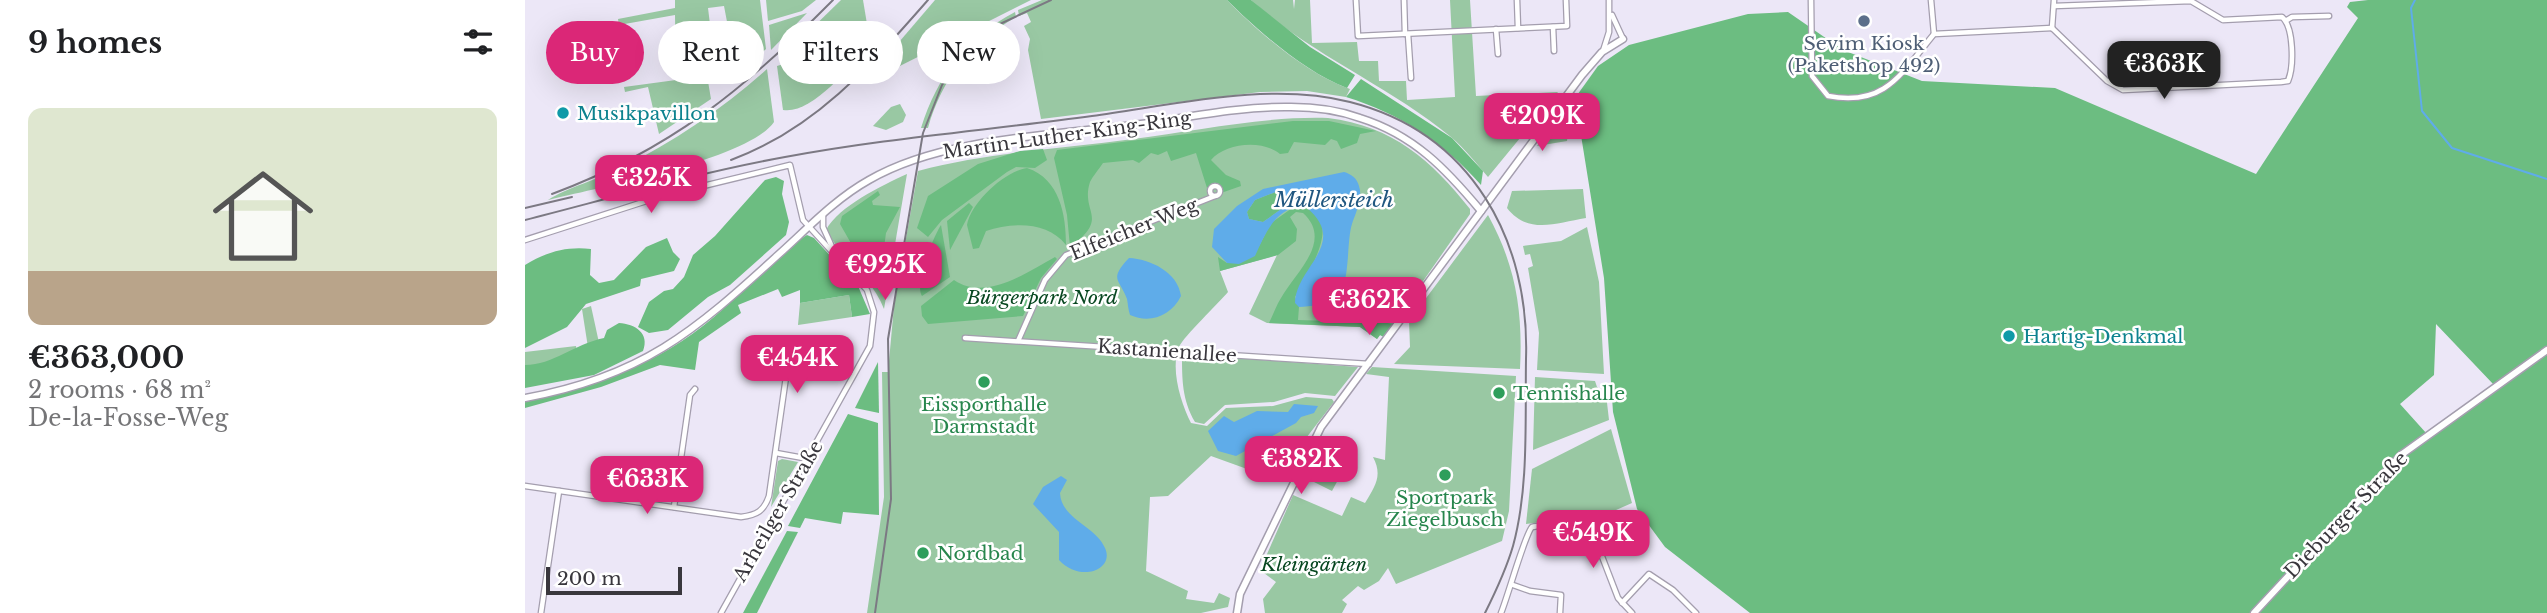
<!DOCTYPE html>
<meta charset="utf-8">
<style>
:root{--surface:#fff;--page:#f2f2f2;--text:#202124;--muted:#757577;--line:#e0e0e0;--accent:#db2777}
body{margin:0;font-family:"Libre Baskerville",serif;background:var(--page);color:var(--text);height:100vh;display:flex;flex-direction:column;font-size:26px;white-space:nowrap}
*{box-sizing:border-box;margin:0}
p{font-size:23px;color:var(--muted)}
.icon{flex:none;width:38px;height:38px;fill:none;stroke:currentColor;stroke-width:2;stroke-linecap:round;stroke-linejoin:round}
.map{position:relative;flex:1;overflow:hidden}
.panel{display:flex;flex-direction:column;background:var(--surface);width:525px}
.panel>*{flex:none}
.banner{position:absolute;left:21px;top:21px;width:665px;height:63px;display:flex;gap:14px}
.scale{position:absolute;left:21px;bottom:18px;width:136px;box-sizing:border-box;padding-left:7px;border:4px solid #39373d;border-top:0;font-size:19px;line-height:24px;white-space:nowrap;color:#39373d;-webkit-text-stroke:5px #fff;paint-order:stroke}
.price{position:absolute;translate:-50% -60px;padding:0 16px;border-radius:14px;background:var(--accent);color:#fff;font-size:23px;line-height:46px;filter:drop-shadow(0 2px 4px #0008)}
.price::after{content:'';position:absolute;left:50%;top:42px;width:21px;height:16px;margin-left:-10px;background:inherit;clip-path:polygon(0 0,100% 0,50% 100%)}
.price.selected{background:#222;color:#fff}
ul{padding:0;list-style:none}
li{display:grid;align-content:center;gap:14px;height:371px;padding:0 28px}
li+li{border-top:2px solid var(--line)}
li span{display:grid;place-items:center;height:217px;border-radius:14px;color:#555}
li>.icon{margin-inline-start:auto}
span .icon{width:126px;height:126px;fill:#fffc;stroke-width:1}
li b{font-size:30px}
h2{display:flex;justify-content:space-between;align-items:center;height:84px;padding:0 28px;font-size:30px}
.pill{padding:0 24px;border-radius:32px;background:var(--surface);box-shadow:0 7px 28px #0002;font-size:24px;line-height:63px}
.pill.selected{background:var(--accent);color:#fff}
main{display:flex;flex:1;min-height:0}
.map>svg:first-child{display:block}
</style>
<main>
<section class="panel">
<h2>9 homes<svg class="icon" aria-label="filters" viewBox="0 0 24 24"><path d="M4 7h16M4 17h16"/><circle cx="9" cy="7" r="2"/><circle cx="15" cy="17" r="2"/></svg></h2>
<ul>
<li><span style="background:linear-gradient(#dfe7d0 75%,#b9a48a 0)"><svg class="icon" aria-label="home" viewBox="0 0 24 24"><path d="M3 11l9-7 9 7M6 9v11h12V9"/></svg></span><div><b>€363,000</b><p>2 rooms · 68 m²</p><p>De-la-Fosse-Weg</p></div></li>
</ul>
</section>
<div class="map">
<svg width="2022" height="613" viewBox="0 0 2022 613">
<rect width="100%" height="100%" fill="#ece7f7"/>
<g fill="#99c8a3">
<polygon points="150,0 235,0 241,49 212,74 199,6 183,8 188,49 178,52 186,99 134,134 123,87 100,92 99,87 151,80 150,15 94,25 93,19 150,8"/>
<polygon points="241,0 291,0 277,11 243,21"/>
<polygon points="316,0 338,0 342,24 272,43"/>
<polygon points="410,0 506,0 355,76 351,69"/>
<path d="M517 0H702C733 32 783 75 825 89L821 97 782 91 735 92 516 119 503 50 505 39 499 26 506 22 502 13 494 16 493 10Z"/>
<path d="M726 0H768L769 9 770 0H785L787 43 832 42 834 61H853L854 81H881L882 100 930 97 925 0H945L951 96 1033 92 963 177C951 163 940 149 926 137 863 85 786 55 726 0Z"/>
<path d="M490 12 491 17C446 43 417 78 403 128H396C413 75 441 38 490 12Z"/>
<polygon points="282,13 246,50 244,25"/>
<path d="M340 39 341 47C325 68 285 115 258 110L252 66Z"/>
<path d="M242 69 249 122C224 159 72 188 23 200 41 188 74 179 96 168 150 141 197 109 242 69Z"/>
<polygon points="375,104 381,115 378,122 361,130 348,126 366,107"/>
<polygon points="1043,105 1045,119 1042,141 1012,146"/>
<path d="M803 118C868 126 906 160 945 209V214L859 337 855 335 852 339 835 327 742 323 724 314 752 255 695 271 703 292C693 304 659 336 654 347 645 369 656 403 666 423L682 426 701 408 748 406 781 397 807 399 809 402 778 442 768 438 762 450 755 446 753 450 750 449 741 468 760 478 759 482 725 464 722 469 686 456 643 496 625 497 621 571 663 591 661 599 689 603 694 593 705 598 703 607 676 613H342L359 497 357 372H363L369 306 393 171C463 152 536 149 608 139 671 131 739 116 803 118Z"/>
<path d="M382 174 359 309C347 277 317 259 301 230 314 206 356 186 382 174Z"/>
<path d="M1058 189 1061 218C1031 223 1003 235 982 208L987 191Z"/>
<path d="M963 215C991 266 998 312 995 369L869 364 885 347 884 321Z"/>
<polygon points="1062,227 1074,282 1079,374 1012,370 1014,333 1003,268 1008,266 1005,254 1000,255 998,246 1036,241"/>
<polygon points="324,295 327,317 273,325 275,303"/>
<polygon points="66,306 76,352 64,354 57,309"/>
<polygon points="51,346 53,361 0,373 0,352"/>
<path d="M657 354 833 367 810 396 780 393 749 402 700 405 679 424 670 422C657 400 657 379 657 354Z"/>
<path d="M847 367 991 376 984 511 977 541 871 584 863 568 854 581 839 590 833 586 817 600 822 604 817 613H740L738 599 751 582 735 570 768 495 817 516 826 497 840 503C850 486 858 476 848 457L860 460 864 377 841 374Z"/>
<polygon points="1010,377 1070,381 1072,387 1081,394 1084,420 1008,450"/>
<polygon points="1086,429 1107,503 1082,514 1001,524 1007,469"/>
<polygon points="257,459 273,462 246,507 253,461"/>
<polygon points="786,464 814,478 807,491 779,477"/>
</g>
<g fill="#6cbd81" fill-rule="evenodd">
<path d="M702 0H726L785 47 830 75 822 88C781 73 733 31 702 0Z"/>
<path d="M1843 0H2022V613H1225L1140 547 1112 509 1088 412 1079 278 1050 98 1073 66 1104 45 1223 14 1263 12 1318 50 1397 81 1530 88 1731 174 1833 18 1822 7 1825 2ZM1911 324 1969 385 1902 434 1875 404 1909 375Z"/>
<path d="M836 79 927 138 958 171 956 185C918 142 876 114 821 97Z"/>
<path d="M768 121H804L851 131 835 134 832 143 816 149 812 141 806 139 800 145 769 142 763 153 755 154C737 139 700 143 686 160L701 175 715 181 716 186 696 193 693 184 682 188 671 153 646 161 642 151 633 155 626 153 614 163 608 160 578 163C574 169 568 176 565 182 555 213 586 217 545 247L542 215 529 158 532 150Z"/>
<polygon points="518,149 522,160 510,168 491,167 482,172 417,220 403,237 392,228 403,196 453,164 495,151"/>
<path d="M502 168C535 179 541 215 541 245 523 221 487 222 461 231L454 248 448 249 442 225C446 202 480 171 502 168Z"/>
<polygon points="251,177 259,181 257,194 264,222 261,235 205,285 183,297 143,330 124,333 113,327 124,302 139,291 148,289 159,277 168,255 190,236 240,180"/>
<polygon points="353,191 355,195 347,201 348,205 375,207 361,233 358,255 365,262 361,283 327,245 315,224 317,216"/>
<polygon points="753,191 760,194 762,205 738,222 724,219 722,212 730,200"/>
<polygon points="444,203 448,207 425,250 422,221"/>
<path d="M770 206C825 211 783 273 770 297L774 307 773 320 804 321 818 315 868 324 859 337 855 335 852 339 835 327 744 323C748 315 751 306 756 298 770 273 809 241 778 213L771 212 765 217 772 229 771 241 753 255 695 271 693 257 702 263 734 246 746 223Z"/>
<path d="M416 225 425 277 397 296C389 285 408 237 416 225Z"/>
<path d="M282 235 289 238 333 286 345 314 327 317 324 295 275 303V290L257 297 253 289 213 305 216 313 174 342 170 370 135 365 76 387 0 408V402C69 387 134 364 189 317 218 293 249 254 282 235Z"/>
<path d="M142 238 148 252 155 259 149 271 116 279 115 286 61 304 42 327 0 348V265C21 252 42 246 66 249L65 275 74 283 89 280 121 247Z"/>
<path d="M530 257 532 259 516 278 498 316 403 324 397 316 396 306 429 280C461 302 502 272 530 257Z"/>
<path d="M94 323C110 324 125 333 118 351L69 375 0 388V365C28 365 49 344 79 338L82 330Z"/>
<polygon points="353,362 354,413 330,408"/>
<polygon points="323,414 353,423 354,515 318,512 316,524 280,518 275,528 263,526"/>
<polygon points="262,531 273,532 232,613 218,613"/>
</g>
<g fill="#5face9" fill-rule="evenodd">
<path d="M819 172C826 174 832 178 834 186 838 198 831 212 827 224 821 242 826 287 811 298 800 306 786 306 774 307L770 303C771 266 825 244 781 207 752 204 740 234 730 256L714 264 702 263 687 247 689 229 712 206 738 189ZM753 191 760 194 762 205 738 222 724 219 722 212 730 200Z"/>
<path d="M604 258C625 259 653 272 656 296 646 316 625 324 605 315 603 309 603 304 602 299 595 279 583 280 604 258Z"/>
<polygon points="769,404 793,406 789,413 776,417 771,423 711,456 693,451 683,431 699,416 709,422 732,411 763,412"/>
<path d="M536 476 542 480 535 493C536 519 571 526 580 548 590 570 555 583 534 560V532L508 504 518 487Z"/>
</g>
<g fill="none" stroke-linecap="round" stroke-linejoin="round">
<polyline stroke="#5face9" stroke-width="2" points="1890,0 1886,8 1897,111 1927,148 2022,179"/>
<defs>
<g id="minor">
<polyline points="831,0 833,36 1042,26 1041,0"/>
<polyline points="879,0 880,34"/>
<polyline points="992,0 993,28"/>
<path d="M1286 0 1287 76 1303 96C1360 107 1376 74 1409 34L1527 28"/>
<polyline points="1406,0 1409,34"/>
<polyline points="1087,15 1098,39"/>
<polyline points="1762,20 1767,17 1804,16"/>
<polyline points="1028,27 1029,51"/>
<path d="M1527 28 1582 81 1598 90 1756 82 1763 81C1769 67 1769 27 1757 17L1698 20 1666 1 1529 6"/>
<polyline points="1527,28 1529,0"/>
<polyline points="971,29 973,54"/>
<polyline points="883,34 886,78"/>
<polyline points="1078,51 1084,32 1084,0"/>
<circle cx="690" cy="191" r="5"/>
<polyline points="298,214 298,227 308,249"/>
<polyline points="0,240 137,196 265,165 278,220 342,290 349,312 345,346 196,613"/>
<polyline points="440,338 844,364"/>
<polyline points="493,341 520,280 541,255 690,196"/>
<polyline points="251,453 284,459"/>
<path d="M0 486 216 517C232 515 239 511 244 496L265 349 262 343"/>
<polyline points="149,507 165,395 170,389"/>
<polyline points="988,585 1005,591 1036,595 1035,613"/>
<polyline points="1097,603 1124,574 1148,590 1171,613"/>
<polyline points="16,613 34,491"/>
<path d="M976 613C983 596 1000 534 1007 527 1025 524 1053 514 1066 528L1093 598 1107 613"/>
</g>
<g id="major">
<path d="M0 398C116 377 169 332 253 255 282 229 310 199 344 180 418 137 531 135 616 124 665 117 717 106 766 107 789 107 813 110 835 118 889 135 921 169 956 211"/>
<polyline points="712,613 715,594 796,427 1057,75 1077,52 1098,39"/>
<polyline points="1729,613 1876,455 2022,350"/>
</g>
</defs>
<use href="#minor" stroke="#a49eae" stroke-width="7"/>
<use href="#major" stroke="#a49eae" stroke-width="9"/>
<use href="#minor" stroke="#fff" stroke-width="4.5"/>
<use href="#major" stroke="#fff" stroke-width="6"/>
<polyline stroke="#7c7983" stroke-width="2" points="350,613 366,499 363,339 398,133 417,85 442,52 475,24 526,0"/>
<g stroke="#7c7983" stroke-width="2">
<path d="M206 160C290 129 345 66 403 0"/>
<path d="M27 194C145 150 220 89 308 0"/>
<polyline points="0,208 47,197"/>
<path d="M0 220C86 198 172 173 260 157 361 138 465 130 567 116 648 105 745 81 825 102 947 133 1005 241 1001 359 1000 420 1004 488 988 546 981 570 971 591 960 613"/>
</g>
</g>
<circle fill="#5c6f8a" stroke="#fff" stroke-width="2.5" cx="1339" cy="21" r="7"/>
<g fill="#0f9aa8" stroke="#fff" stroke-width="2.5">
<circle cx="38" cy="113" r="7"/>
<circle cx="1484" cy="336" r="7"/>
</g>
<g fill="#2e9e5b" stroke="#fff" stroke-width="2.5">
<circle cx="459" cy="382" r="7"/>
<circle cx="974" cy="393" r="7"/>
<circle cx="920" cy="475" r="7"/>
<circle cx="398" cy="553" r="7"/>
</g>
<g text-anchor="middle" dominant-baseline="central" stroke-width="5" stroke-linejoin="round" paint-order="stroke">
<g font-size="19" fill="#4e5e75" stroke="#fff">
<text x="1339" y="43">Sevim Kiosk<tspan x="1339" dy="22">(Paketshop 492)</tspan></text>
</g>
<g font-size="19" fill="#0d838f" stroke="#fff" text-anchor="start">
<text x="52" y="113">Musikpavillon</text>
<text x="1498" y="336">Hartig-Denkmal</text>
</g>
<g font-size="19" fill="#39373d" stroke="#fff">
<text transform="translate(542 135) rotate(-8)">Martin-Luther-King-Ring</text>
<text transform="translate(609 229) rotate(-22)">Elfeicher Weg</text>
<text transform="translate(642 351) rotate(4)">Kastanienallee</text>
<text transform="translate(253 511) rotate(-60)">Arheilger Straße</text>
<text transform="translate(1821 515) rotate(-46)">Dieburger Straße</text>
</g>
<g font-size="19" font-style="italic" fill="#074720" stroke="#fff">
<text x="517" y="297">Bürgerpark Nord</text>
<text x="789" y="564">Kleingärten</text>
</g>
<g font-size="19" fill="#27864d" stroke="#fff" text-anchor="start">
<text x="988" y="393">Tennishalle</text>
<text x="459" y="404" text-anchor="middle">Eissporthalle<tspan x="459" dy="22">Darmstadt</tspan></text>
<text x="920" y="497" text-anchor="middle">Sportpark<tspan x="920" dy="22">Ziegelbusch</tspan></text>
<text x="412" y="553">Nordbad</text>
</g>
<g font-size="21" font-style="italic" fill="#205780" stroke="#fff">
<text x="809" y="200">Müllersteich</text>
</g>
</g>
</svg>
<div class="scale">200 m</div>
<b class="price selected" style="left:1639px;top:101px">€363K</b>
<b class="price" style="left:1017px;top:153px">€209K</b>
<b class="price" style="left:126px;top:215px">€325K</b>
<b class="price" style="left:360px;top:302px">€925K</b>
<b class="price" style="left:844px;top:337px">€362K</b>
<b class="price" style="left:272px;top:395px">€454K</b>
<b class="price" style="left:776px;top:496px">€382K</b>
<b class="price" style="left:122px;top:516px">€633K</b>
<b class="price" style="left:1068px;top:570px">€549K</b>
<div class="banner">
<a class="pill selected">Buy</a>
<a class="pill">Rent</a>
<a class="pill">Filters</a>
<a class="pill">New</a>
</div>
</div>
</main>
